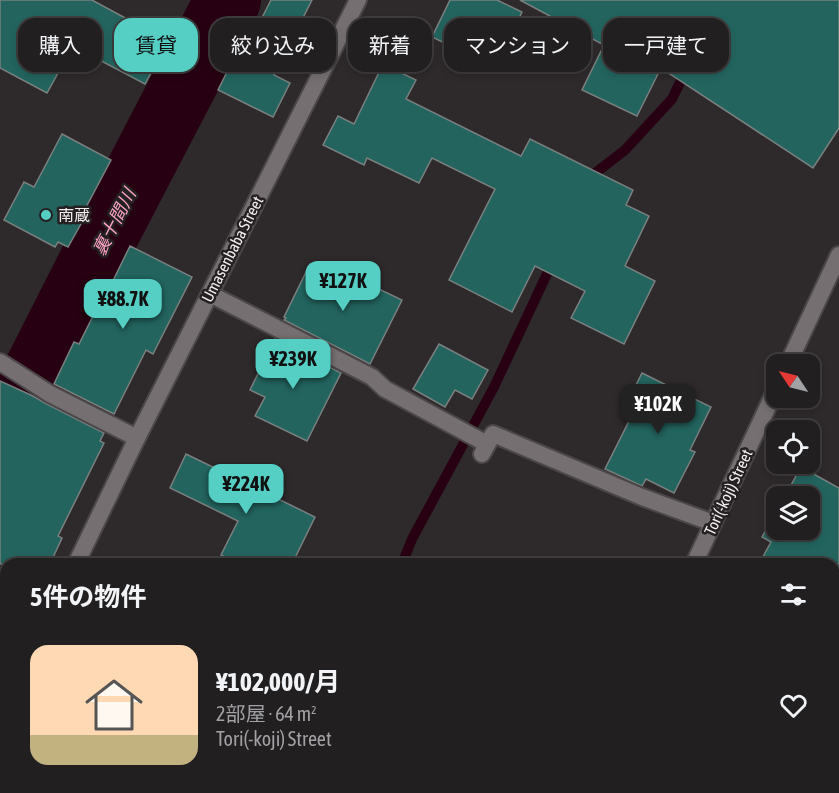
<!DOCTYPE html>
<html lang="ja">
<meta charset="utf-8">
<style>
:root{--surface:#221f20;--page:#2a2729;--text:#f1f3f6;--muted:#a2a2a5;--line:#3f3d3e;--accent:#55cec4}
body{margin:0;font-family:"Asap Condensed","Noto Sans JP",sans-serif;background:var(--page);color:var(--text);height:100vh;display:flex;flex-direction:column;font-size:22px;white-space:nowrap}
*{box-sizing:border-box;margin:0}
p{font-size:20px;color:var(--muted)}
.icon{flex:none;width:33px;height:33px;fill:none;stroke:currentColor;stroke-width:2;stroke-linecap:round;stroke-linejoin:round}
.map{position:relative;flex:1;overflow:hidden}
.details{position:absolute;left:0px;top:558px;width:840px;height:236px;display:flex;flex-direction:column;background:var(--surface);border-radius:18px 18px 0 0;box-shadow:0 3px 9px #0003,0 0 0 2px var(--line)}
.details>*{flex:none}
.top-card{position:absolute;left:18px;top:18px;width:804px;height:54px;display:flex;gap:12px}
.needle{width:39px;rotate:305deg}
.controls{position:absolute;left:766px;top:354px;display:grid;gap:12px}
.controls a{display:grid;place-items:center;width:54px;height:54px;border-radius:12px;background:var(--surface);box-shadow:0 3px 9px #0003,0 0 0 2px var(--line);font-size:30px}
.price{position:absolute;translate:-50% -51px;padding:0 14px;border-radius:12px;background:var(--accent);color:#111;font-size:20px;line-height:39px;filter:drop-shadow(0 2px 3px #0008)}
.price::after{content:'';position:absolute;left:50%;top:36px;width:18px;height:14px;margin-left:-9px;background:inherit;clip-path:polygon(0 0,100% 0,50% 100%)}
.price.active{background:#222;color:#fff}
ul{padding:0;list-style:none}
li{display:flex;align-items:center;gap:18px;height:150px;padding:0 30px}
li+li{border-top:2px solid var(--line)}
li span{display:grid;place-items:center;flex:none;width:168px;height:120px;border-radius:18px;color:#555}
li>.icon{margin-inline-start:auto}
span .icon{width:72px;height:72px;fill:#fffc;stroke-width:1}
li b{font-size:26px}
h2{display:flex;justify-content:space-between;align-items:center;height:72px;padding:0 30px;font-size:26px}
.tag{padding:0 21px;border-radius:18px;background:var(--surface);box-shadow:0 3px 9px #0003,0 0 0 2px var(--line);font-size:21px;line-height:54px}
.tag.active{background:var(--accent);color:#111}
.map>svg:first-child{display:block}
</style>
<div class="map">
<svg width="839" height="793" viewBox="0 0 839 793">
<rect width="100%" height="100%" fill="#2e292b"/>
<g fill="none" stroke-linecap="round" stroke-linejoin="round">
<g stroke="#270011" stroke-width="10">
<polyline points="590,182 594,174 625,150 672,99 686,70"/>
<polyline points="402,564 412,539 494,387 553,261"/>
<polyline points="300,793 303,788"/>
</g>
<polyline stroke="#270011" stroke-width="66" points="0,443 105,236 228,0"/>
</g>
<g fill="#23645f" stroke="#79807f" stroke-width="1.5">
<polygon points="0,0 92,0 168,41 145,84 73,46 47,93 0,68"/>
<polygon points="271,0 312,0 274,75 290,83 273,117 218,90 235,56 241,59"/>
<polygon points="450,0 497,0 522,12 495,68 432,37"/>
<polygon points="520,0 839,0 839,128 813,168 661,68 637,116 582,90 604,45"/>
<polygon points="383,64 416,80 406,99 521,156 530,139 633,190 626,205 649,216 625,266 655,281 624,344 571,318 585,291 535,266 512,312 449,280 495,189 432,158 419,183 367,158 364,165 323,145 338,116 354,124"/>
<polygon points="62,134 111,160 83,213 86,215 68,247 58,242 55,247 4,220 24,182 34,187"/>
<polygon points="130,246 192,277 153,354 146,350 114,414 54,384 74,342 79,344 102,298 104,299"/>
<polygon points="310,264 352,285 356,278 402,300 370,364 284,320 286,318 284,317"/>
<polygon points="275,339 341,373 307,441 255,416 265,397 250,390"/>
<polygon points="439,344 488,370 472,399 455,390 445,407 413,389"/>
<polygon points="642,373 711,407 690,450 695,452 674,493 646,479 642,486 605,469 632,415 623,411"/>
<polygon points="0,381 33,396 45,403 104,433 100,441 104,443 58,536 62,538 50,564 0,564"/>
<polygon points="186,454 315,517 292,564 239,564 221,555 238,521 170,488"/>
<polygon points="801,467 839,488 839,564 759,564 771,542 762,537 777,511 777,530 810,530 810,496 785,496"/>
</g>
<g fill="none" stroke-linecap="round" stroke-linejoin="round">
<defs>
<g id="service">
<polyline points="210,294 372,377 385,389 487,444"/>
<polyline points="482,454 493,434 642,497 713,523"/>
</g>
<g id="minor">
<polyline points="0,362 50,394 137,438"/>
<polyline points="788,364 839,255"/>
<polyline points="76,564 137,438 358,0"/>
<polyline points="694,564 777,387"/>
<polyline points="0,721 6,708"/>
<polyline points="586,793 589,788"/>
</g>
</defs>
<use href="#service" stroke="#4b4748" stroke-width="20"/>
<use href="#minor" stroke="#4b4748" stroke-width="20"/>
<use href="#service" stroke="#756f71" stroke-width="16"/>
<use href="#minor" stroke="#756f71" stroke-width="16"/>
</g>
<circle fill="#55cec4" stroke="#252021" stroke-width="2" cx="46" cy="215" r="6"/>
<g text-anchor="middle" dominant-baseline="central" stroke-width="5" stroke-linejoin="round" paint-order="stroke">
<g font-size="16" fill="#f1edee" stroke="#252021" text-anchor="start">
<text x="58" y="215">南蔵</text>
</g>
<g font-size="16" fill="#f1edee" stroke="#252021">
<text transform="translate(232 249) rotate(-63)">Umasenbaba Street</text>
<text transform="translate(728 492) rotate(-65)">Tori(-koji) Street</text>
</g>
<g font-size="18" font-style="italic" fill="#fba3c5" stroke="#252021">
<text transform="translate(114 222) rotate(-63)">裏十間川</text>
</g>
</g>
</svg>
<div class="controls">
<a><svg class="needle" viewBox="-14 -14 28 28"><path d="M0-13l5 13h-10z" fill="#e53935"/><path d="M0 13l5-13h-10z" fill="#a2a2a5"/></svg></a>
<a><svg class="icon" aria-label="locate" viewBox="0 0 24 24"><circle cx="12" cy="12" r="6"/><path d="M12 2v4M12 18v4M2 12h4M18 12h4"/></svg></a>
<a><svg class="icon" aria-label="layers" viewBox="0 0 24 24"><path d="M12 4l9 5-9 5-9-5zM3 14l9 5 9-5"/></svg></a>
</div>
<b class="price" style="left:343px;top:312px">¥127K</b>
<b class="price" style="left:123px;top:330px">¥88.7K</b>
<b class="price" style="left:293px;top:390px">¥239K</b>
<b class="price active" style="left:658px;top:435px">¥102K</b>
<b class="price" style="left:246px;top:515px">¥224K</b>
<div class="top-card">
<a class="tag">購入</a>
<a class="tag active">賃貸</a>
<a class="tag">絞り込み</a>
<a class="tag">新着</a>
<a class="tag">マンション</a>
<a class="tag">一戸建て</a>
</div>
<section class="details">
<h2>5件の物件<svg class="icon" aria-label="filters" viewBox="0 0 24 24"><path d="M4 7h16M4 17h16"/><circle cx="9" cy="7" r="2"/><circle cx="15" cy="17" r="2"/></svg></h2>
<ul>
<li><span style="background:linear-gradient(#ffd9b3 75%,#c2b280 0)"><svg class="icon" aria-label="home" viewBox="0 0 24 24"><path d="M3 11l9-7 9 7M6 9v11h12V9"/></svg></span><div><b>¥102,000/月</b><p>2部屋 · 64 m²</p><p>Tori(-koji) Street</p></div><svg class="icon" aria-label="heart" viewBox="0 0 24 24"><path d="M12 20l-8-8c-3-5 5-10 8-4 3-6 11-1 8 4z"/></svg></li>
</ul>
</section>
</div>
